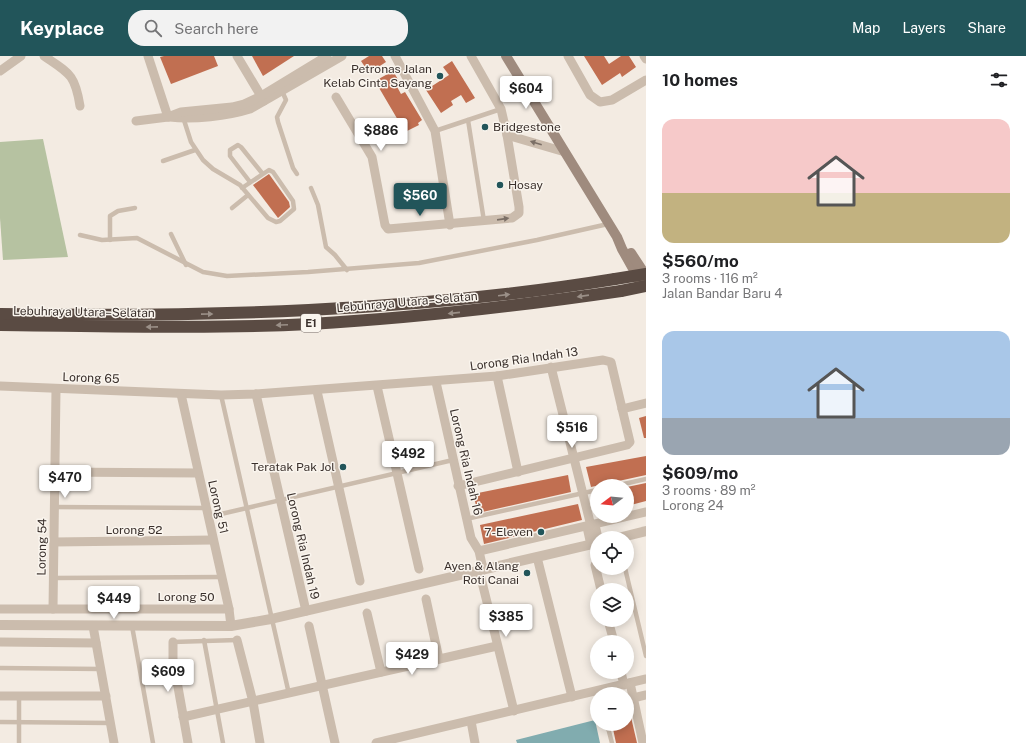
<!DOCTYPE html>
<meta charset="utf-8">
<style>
:root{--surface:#fff;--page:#f2f2f2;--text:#202124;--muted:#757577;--accent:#22555a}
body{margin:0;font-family:"Public Sans",sans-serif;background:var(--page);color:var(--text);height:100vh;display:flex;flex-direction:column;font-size:15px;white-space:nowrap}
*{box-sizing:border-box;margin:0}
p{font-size:13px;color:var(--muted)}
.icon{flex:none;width:22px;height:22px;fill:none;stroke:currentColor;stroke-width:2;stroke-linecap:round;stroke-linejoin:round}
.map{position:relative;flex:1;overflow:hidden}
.side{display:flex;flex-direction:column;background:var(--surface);width:380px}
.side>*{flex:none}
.needle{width:26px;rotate:254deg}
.buttons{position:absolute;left:590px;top:423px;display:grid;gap:8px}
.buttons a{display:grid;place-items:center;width:44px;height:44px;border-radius:50%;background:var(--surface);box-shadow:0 2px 10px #0003;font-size:20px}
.price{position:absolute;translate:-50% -34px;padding:0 9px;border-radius:4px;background:#fff;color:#222;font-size:13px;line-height:26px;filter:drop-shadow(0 1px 2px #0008)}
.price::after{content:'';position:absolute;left:50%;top:24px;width:12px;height:9px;margin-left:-6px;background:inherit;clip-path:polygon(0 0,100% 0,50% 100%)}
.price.current{background:var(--accent);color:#fff}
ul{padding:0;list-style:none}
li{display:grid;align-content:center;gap:8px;height:212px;padding:0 16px}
li span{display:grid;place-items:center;height:124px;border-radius:12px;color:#555}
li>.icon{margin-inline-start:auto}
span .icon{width:72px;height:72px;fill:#fffc;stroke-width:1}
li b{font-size:17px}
h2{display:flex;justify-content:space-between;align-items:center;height:48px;padding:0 16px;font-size:17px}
header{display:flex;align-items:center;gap:24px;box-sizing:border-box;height:56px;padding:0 20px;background:var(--accent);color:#fff}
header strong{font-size:19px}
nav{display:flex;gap:22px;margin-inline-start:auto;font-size:14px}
.search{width:280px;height:36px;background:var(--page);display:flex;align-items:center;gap:10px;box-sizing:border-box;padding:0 14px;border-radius:16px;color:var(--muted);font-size:15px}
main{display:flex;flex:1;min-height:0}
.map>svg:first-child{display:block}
</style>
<header>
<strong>Keyplace</strong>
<div class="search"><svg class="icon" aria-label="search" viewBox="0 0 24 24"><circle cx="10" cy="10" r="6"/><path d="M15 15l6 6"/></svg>Search here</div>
<nav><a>Map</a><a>Layers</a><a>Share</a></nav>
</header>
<main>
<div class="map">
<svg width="646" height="687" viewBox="0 0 646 687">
<rect width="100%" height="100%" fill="#f3ebe2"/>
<polygon fill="#b6c2a1" points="43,83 68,201 3,204 0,162 0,86"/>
<polygon fill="#81acaf" points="595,664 600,687 517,687 516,684"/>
<g fill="#c16f51">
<polygon points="164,0 214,0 218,10 171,28 160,1"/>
<polygon points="252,0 294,0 263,20"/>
<polygon points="369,0 382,0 386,6 369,17 361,5"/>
<polygon points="584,0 604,0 609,8 621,0 629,0 636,11 622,21 620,17 602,29"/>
<polygon points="452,5 475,42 466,47 461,39 451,45 453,49 441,57 426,34 449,19 443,11"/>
<polygon points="393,15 399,25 395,27 401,38 405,36 422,64 418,67 419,69 405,76 375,25"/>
<polygon points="269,118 289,146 290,151 278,162 253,129"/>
<polygon points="646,360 646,382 644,382 639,362"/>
<polygon points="646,400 646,419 591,431 586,411"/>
<polygon points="568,419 571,436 478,457 473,438"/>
<polygon points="646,427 646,445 627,450 627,431"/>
<polygon points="578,448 582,464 484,488 480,469"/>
<polygon points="627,644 637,687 616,687 612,668 627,668"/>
</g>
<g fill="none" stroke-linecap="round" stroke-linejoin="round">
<g stroke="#cbbcad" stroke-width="4.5">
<polyline points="282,35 286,44 277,61 278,66 293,112 297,118"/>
<polyline points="183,61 191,86 203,104 213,113 240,129 268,162 276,166 280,165 294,153 293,145 273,116 269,114 242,132"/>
<polyline points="468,64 484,165"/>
<polyline points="435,75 501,53"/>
<polyline points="163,105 195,94"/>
<polyline points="250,126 230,100 230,94 238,89 241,91 262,117"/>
<polyline points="311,132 318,149 326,191 335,199 347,214"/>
<polyline points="232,152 248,139"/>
<polyline points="171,178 186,209"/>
<polyline points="80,179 102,184 137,182 203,216 227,220 308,216 419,207 537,184 608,168"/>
<polyline points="110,184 110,160 118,155 135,152"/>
<polyline points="221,339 289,638"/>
<polyline points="615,430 646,423"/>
<polyline points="54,451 206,452"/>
<polyline points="208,461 453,404"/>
<polyline points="466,463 597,434"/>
<polyline points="625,512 646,600"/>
<polyline points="54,522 222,521"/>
<polyline points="132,570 153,687"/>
<polyline points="204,584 223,687"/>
<polyline points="173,586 237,584"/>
<polyline points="0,612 101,613"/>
<polyline points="19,640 19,687"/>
<polyline points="0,666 111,667"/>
<polyline points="607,668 612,687"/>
</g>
<g stroke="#cbbcad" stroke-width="9">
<path d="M44 0C69 17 75 18 80 50"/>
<polyline points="148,0 168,61"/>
<polyline points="237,0 264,45"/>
<polyline points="395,0 435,75 450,169"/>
<polyline points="568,0 590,39 600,46 612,44 646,24"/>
<polyline points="644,0 646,3"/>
<polyline points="0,15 21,0"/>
<polyline points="336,41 372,101 385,169 388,173 512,162 519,157 519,151 507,79 501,53 471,0"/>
<path d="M170 61C193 64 228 60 250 53L342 0"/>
<polyline points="136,65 168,61 181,56 232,51 244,48 261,40 327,0"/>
<polyline points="507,79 565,96"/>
<polyline points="551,311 591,470"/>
<polyline points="497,320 518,416"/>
<polyline points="436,326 471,482 479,495 483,513"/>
<polyline points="0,330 221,339 256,338 497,320 603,304 611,306 630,386 627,389 458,430"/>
<polyline points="377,330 419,513"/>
<polyline points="317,335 360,525"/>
<polyline points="181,338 229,553 231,570"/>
<polyline points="256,338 306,555"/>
<polyline points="622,353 646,347"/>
<polyline points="55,416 198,417"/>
<polyline points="595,469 598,482"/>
<polyline points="587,471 591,489"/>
<polyline points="54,486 213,484"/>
<polyline points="479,495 646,456"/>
<polyline points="537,501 572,641"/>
<polyline points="595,509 601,534"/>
<polyline points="479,514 514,655"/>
<polyline points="426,543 439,603"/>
<polyline points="0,553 229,553"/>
<polyline points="53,553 56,333"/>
<polyline points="367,557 381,616"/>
<polyline points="608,564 614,586"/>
<polyline points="93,570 114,687"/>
<polyline points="309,570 335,687"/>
<polyline points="237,584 253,646 260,687"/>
<polyline points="0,586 96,587"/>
<polyline points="173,586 173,603 188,687"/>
<polyline points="621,616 624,629"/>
<polyline points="630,627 643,687"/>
<polyline points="0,640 106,640"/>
<polyline points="633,642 646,639"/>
<polyline points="183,661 497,590"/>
<polyline points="471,665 475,687"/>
<polyline points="376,687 646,623"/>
</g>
<g stroke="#cbbcad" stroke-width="10">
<polyline points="618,482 646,475"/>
<polyline points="0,569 231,570 271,563 597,487"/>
</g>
<g stroke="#9f8b7e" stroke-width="10">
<polyline points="506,0 617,181 622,193 640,225"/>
<polyline points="631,197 646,220"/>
</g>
<g stroke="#5a4b43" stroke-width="12">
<path d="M0 258C206 261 412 256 615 223"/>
<path d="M0 269C103 270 207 273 310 268 414 262 518 250 621 235"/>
</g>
<g stroke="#5a4b43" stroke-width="12">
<polyline points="615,223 646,218"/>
<polyline points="621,235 646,230"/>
</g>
</g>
<defs><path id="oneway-solid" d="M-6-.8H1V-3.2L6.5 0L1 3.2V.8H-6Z"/></defs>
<g fill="#7b6f66">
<use href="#oneway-solid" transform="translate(536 87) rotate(-163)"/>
<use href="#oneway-solid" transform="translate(503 163) rotate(-8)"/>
</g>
<g fill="#9a8f87">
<use href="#oneway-solid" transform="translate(504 239) rotate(-7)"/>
<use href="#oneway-solid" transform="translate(583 240) rotate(172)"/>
<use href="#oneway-solid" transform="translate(454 257) rotate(174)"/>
<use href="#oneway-solid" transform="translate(207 258) rotate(-1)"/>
<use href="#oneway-solid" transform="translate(282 269) rotate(178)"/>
<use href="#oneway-solid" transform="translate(152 271) rotate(179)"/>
</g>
<g fill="#22555a" stroke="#faf5ee" stroke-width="1.5">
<circle cx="440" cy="20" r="4"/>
<circle cx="485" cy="71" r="4"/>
<circle cx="500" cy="129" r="4"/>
<circle cx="343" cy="411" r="4"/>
<circle cx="541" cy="476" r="4"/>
<circle cx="527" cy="517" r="4"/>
</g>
<g text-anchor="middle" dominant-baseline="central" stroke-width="3" stroke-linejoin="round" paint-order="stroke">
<rect fill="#faf5ee" stroke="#746b66" stroke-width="1" x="301" y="258" width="20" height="18" rx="3"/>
<g font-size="11" font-weight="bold" fill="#3a302c">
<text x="311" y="267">E1</text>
</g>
<g font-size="12" fill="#3a302c" stroke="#faf5ee" text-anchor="end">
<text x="432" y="13">Petronas Jalan<tspan x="432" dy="14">Kelab Cinta Sayang</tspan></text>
<text x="493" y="71" text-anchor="start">Bridgestone</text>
<text x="508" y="129" text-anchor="start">Hosay</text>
<text x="335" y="411">Teratak Pak Jol</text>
<text x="533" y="476">7-Eleven</text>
<text x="519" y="510">Ayen &amp; Alang<tspan x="519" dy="14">Roti Canai</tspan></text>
</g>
<g font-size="12" fill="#3a302c" stroke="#faf5ee">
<text transform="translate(407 246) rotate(-5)">Lebuhraya Utara–Selatan</text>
<text transform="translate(84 256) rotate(1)">Lebuhraya Utara–Selatan</text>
<text transform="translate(524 303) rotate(-8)">Lorong Ria Indah 13</text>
<text transform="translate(91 322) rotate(2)">Lorong 65</text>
<text transform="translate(466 406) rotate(77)">Lorong Ria Indah 16</text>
<text transform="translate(218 451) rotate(77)">Lorong 51</text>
<text x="134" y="474">Lorong 52</text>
<text transform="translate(303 490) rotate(77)">Lorong Ria Indah 19</text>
<text transform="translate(42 491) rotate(-89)">Lorong 54</text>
<text x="186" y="541">Lorong 50</text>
</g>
</g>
</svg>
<div class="buttons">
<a><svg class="needle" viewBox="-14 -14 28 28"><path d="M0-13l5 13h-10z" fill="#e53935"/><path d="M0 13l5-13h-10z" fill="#757577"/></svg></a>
<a><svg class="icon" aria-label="locate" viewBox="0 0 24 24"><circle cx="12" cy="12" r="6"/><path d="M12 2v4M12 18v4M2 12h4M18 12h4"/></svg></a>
<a><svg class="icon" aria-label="layers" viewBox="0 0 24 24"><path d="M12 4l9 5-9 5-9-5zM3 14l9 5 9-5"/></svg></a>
<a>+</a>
<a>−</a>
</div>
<b class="price" style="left:526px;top:54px">$604</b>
<b class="price" style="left:381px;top:96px">$886</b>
<b class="price current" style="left:420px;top:161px">$560</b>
<b class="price" style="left:572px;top:393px">$516</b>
<b class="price" style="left:408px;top:419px">$492</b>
<b class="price" style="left:65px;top:443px">$470</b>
<b class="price" style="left:114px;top:564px">$449</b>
<b class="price" style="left:506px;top:582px">$385</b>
<b class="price" style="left:412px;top:620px">$429</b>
<b class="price" style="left:168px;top:637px">$609</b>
</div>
<section class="side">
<h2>10 homes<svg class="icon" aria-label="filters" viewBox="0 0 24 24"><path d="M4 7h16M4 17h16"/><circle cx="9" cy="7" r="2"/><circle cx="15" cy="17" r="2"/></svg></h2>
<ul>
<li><span style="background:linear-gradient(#f6c9c9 60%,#c2b280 0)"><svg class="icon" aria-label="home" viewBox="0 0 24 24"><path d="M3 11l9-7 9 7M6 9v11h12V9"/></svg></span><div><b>$560/mo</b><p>3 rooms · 116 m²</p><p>Jalan Bandar Baru 4</p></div></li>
<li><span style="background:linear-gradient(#a9c7e8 70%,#9aa5b1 0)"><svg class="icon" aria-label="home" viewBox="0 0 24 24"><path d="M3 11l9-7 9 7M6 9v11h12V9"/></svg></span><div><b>$609/mo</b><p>3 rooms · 89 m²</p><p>Lorong 24</p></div></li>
</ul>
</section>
</main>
